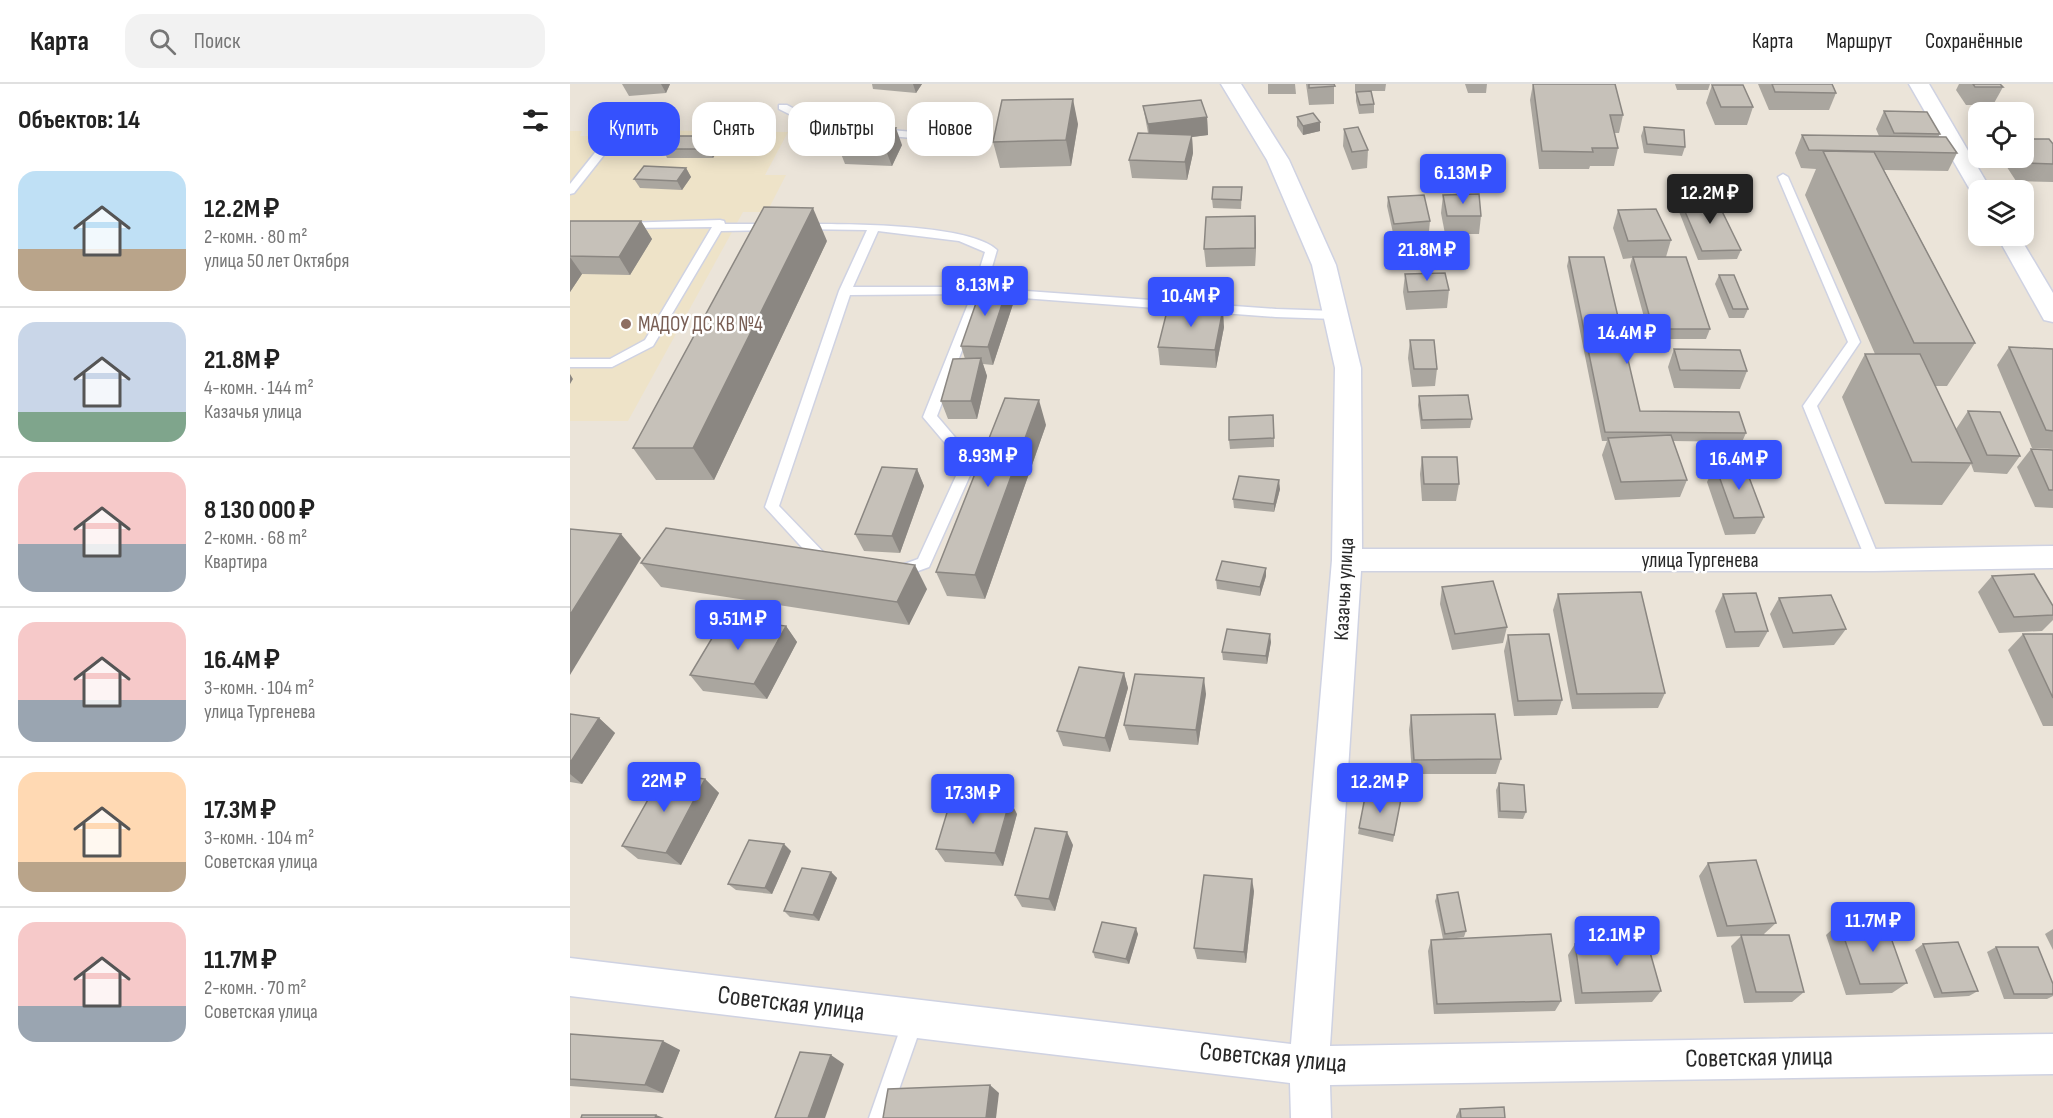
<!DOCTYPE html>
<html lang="ru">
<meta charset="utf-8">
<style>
:root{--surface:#fff;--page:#f2f2f2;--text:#222;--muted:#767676;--line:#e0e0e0;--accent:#3551fd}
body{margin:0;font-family:"Sofia Sans Condensed",sans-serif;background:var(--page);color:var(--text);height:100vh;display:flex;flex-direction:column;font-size:22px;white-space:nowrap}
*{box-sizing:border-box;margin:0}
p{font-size:20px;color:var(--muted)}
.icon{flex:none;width:33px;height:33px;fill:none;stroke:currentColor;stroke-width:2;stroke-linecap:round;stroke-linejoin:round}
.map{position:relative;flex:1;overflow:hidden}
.sheet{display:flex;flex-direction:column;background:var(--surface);width:570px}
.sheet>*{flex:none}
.top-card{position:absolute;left:18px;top:18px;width:570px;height:54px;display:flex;gap:12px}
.tools{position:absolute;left:1398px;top:18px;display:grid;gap:12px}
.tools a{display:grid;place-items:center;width:66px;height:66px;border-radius:12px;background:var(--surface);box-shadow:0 3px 15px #0003;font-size:30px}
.price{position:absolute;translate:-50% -51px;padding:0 14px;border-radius:6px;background:var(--accent);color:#fff;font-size:20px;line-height:39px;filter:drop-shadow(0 2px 3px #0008)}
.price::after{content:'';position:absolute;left:50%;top:36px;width:18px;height:14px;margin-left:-9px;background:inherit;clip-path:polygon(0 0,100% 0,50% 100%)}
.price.active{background:#222;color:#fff}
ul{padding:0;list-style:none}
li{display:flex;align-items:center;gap:18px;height:150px;padding:0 18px}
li+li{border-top:2px solid var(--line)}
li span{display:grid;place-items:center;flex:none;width:168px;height:120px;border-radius:18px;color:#555}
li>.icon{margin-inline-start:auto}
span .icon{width:72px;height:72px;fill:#fffc;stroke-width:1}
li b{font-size:26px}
h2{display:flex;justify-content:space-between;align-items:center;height:72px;padding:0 18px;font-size:26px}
.chip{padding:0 21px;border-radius:18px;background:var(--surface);box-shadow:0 3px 15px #0003;font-size:21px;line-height:54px}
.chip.active{background:var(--accent);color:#fff}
header{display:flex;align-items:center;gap:36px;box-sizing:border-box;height:84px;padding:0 30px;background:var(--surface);border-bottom:2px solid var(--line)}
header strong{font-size:28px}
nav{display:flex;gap:33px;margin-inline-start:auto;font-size:21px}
.search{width:420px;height:54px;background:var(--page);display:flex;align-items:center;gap:15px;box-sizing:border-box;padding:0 21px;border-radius:18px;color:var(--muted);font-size:22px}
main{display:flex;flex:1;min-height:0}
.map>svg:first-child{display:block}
</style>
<header>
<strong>Карта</strong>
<div class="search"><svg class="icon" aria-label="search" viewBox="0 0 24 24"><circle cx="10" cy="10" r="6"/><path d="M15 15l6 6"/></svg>Поиск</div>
<nav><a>Карта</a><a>Маршрут</a><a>Сохранённые</a></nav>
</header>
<main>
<section class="sheet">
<h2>Объектов: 14<svg class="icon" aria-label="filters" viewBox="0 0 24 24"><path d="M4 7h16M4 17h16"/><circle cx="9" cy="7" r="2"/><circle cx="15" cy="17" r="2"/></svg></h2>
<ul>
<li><span style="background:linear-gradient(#bfe0f5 65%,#b9a48a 0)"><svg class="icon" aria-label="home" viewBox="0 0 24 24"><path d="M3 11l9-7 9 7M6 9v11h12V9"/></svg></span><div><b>12.2M ₽</b><p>2-комн. · 80 m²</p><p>улица 50 лет Октября</p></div></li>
<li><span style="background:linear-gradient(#c9d6e8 75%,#7fa58c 0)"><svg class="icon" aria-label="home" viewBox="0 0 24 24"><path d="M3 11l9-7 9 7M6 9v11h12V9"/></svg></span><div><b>21.8M ₽</b><p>4-комн. · 144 m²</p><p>Казачья улица</p></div></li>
<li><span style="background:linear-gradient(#f6c9c9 60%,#9aa5b1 0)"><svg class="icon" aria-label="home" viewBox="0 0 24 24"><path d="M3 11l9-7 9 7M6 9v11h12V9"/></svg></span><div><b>8 130 000 ₽</b><p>2-комн. · 68 m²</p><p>Квартира</p></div></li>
<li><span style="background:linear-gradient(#f6c9c9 65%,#9aa5b1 0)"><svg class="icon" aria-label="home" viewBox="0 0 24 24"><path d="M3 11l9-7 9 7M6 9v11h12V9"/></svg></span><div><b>16.4M ₽</b><p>3-комн. · 104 m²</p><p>улица Тургенева</p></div></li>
<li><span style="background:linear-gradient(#ffd9b3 75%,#b9a48a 0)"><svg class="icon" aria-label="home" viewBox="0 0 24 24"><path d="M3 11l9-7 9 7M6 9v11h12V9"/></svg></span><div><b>17.3M ₽</b><p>3-комн. · 104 m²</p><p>Советская улица</p></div></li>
<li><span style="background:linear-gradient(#f6c9c9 70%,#9aa5b1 0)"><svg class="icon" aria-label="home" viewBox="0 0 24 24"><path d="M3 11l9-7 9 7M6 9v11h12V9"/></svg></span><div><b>11.7M ₽</b><p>2-комн. · 70 m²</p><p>Советская улица</p></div></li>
</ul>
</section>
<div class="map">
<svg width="1483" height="1034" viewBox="0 0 1483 1034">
<rect width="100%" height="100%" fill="#ebe4d9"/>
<polygon fill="#eee3c8" points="57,46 218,48 195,91 216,91 197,128 173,128 58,337 0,337 0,47 12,47 10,52 53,52"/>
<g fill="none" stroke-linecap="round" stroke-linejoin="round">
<defs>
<g id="lane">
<polygon points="209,21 217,21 253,40 400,53 405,56 400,59 251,46 209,25"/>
<polygon points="55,31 64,33 4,109 0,110 0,100"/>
<polygon points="1213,90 1218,93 1290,258 1247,322 1310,476 1308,480 1298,480 1296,476 1233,322 1278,258 1208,93"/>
<polygon points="150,136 154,137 155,140 201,140 207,143 201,146 151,147 83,262 42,283 0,283 0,275 40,275 75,256 142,143 54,144 48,141 50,139"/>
<path d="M231 140C271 140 399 139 427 166L416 204 706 225 765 227 771 231 765 235 706 233 413 211 367 332 406 378 359 483 326 495 321 493 319 489 321 485 348 475 392 379 353 333 402 210 280 211 209 422 260 475 262 479 260 483H250L195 423 269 207 297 146 227 145V141ZM308 147 389 157 415 168 404 203H283Z"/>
<polygon points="344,924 351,927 354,934 319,1034 299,1034 334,934 337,927"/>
</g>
<g id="street">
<polygon points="651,0 671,0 719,76 766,181 791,284 792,465 1303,465 1483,462 1483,484 1303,487 791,487 760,962 1483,950 1483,990 760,1001 761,1034 721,1034 720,999 0,912 0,874 721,960 762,476 765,284 742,181 697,76"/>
<polygon points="1339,0 1359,0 1421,106 1408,106 1408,112 1403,111"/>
<polygon points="1427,152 1449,152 1483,209 1483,238 1474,236"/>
</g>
</defs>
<use href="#lane" stroke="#cfd2e2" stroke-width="3"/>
<use href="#street" stroke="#cfd2e2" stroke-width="3"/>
<use href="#lane" fill="#fff" fill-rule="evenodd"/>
<use href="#street" fill="#fff" fill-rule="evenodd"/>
</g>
<g fill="#aaa69f">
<polygon points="52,0 100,0 96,9 59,12"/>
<polygon points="302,0 352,0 346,9 303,5"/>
<polygon points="698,0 725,0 726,10 698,10"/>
<polygon points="736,0 764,0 764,20 739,21"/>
<polygon points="785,0 816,0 815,7 801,7 804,20 804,29 789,30 786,17 786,8 800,7 785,7"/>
<polygon points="895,0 917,0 916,9 898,9"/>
<polygon points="963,0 1045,0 1053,31 1049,49 1044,49 1048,64 1044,82 1020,82 1019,85 969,85 960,16"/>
<polygon points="1105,0 1140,0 1138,6 1107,6"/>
<polygon points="1188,0 1262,0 1266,9 1259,26 1199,26"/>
<polygon points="1389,0 1430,0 1433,3 1423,21 1396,21 1386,6"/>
<polygon points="1142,1 1183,23 1177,41 1145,41 1136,19"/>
<polygon points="573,22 637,33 638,51 622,53 623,69 617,96 562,94 559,76 578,49"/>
<polygon points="1314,27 1370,50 1368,53 1387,69 1378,87 1314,86 1405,259 1377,302 1365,302 1391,357 1386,345 1398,327 1450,372 1437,390 1404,388 1401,380 1372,421 1315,420 1272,313 1295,270 1305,270 1235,111 1246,85 1231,84 1225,69 1232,51 1309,52 1306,45"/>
<polygon points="727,33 750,38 750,47 733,51 727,42"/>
<polygon points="508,40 501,82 430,84 423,58"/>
<polygon points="1074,43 1115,63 1112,72 1074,69 1071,52"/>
<polygon points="774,45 798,66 797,84 782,86 773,62"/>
<polygon points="1483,60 1483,98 1446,97 1431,74 1454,74"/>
<polygon points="151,61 143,74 97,74 93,65"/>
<polygon points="332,61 322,82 275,80 268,62"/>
<polygon points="116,84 121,93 112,106 70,104 64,95"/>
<polygon points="672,103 671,125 643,124 642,115"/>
<polygon points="873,111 911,132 909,150 875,150 871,129"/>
<polygon points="818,113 860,137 859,147 823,149 817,122"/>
<polygon points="1110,116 1171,166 1167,175 1128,176 1108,125"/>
<polygon points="1048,126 1101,156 1096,173 1140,245 1136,255 1080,255 1060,182 1062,174 1053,175 1043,144"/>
<polygon points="0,137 71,137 82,155 60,191 12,190 0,208"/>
<polygon points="686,150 685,182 636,183 634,165"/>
<polygon points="257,157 144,396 86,396 63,364"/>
<polygon points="999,173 1070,327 1176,349 1172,358 1103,357 1117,396 1110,413 1045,416 1032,371 1037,357 1032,357 997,182"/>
<polygon points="835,190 879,206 877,224 836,226 833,208"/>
<polygon points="1149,191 1178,225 1174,234 1159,234 1145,200"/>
<polygon points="438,202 443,220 423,281 413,280 417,292 407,335 378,335 371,317 395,275 391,262"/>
<polygon points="654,243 646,284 590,281 588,263"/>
<polygon points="840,256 867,285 865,302 842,303 838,274"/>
<polygon points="1439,263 1483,265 1483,365 1462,364 1427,281"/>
<polygon points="1104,265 1177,287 1170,305 1104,304 1098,283"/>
<polygon points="849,312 902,335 900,344 851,345 848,321"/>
<polygon points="476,341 415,515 377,512 366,488"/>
<polygon points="704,354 704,363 660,365 659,356"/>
<polygon points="1461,365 1483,366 1483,424 1465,423 1447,383"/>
<polygon points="852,373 889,400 886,417 852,417 850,390"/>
<polygon points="1145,381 1194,433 1185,450 1155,451 1137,398"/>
<polygon points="347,385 354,402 330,469 294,467 285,450"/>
<polygon points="710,405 704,428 664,424 663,415"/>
<polygon points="71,479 357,505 339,541 91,503"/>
<polygon points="696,484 696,492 690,512 647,505 646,496"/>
<polygon points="1422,492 1483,522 1483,536 1472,547 1429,549 1408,508"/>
<polygon points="872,503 937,543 933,559 882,566 870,520"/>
<polygon points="988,510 1095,609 1088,624 1002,625 983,526"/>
<polygon points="1153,510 1198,547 1189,563 1156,564 1145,527"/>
<polygon points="1209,514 1276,545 1264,561 1213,564 1200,530"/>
<polygon points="216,542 227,558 197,615 133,607 120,591"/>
<polygon points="1453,550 1483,550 1483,642 1473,642 1438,566"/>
<polygon points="938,551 992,616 987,631 944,632 934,567"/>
<polygon points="701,558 697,580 653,576 652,568"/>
<polygon points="554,589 558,604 540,668 493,662 487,647"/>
<polygon points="636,610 628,661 559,656 554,641"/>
<polygon points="0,630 29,634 45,649 12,700 0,698"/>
<polygon points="841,631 931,675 926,690 842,690 839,646"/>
<polygon points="135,695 149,709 111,781 68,775 52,762"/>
<polygon points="929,699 956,728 953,735 928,734 926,706"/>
<polygon points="831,715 823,758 788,750 789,744"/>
<polygon points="447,730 433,782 375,778 366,765"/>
<polygon points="503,761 485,827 452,823 445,811"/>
<polygon points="221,767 202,810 166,806 158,800"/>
<polygon points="1138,779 1206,839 1194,850 1234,908 1222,918 1174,919 1161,862 1171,852 1147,853 1129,792"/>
<polygon points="261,788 267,794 249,837 220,833 214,827"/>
<polygon points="684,807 676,879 627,875 624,864"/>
<polygon points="867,811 896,847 894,853 879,855 991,917 985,927 864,930 858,867 861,856 873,855 865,817"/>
<polygon points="1269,839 1337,899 1322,909 1276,911 1256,851"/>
<polygon points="1483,845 1483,866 1475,850"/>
<polygon points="568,850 559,880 525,874 523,868"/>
<polygon points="1005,860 1091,907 1082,918 1005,920 998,871"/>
<polygon points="1353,860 1408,907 1399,912 1364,914 1345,866"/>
<polygon points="1426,863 1483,900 1483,912 1477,915 1434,915 1417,868"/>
<polygon points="0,950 110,966 93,1009 0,1002"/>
<polygon points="890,1025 935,1034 886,1034 886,1032"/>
</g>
<g fill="#8b8782">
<polygon points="91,0 100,0 96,9"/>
<polygon points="343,0 352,0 346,9"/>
<polygon points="503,15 508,40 501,82 496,56"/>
<polygon points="637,33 638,51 622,53 623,69 617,96 615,78 580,58 578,40"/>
<polygon points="750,38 750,47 733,51 733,42"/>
<polygon points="326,44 332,61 322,82 315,64"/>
<polygon points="147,52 151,61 143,74 139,65"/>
<polygon points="116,84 121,93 112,106 107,97"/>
<polygon points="243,124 257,157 144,396 123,364"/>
<polygon points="685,132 686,150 685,182"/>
<polygon points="71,137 82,155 60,191 49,173"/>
<polygon points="0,173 12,190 0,208"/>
<polygon points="438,202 443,220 423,281 418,263"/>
<polygon points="653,225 654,243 646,284 645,266"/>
<polygon points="411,274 417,292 407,335 401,317"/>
<polygon points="0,290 3,295 0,300"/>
<polygon points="469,316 476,341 415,515 405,491"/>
<polygon points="347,385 354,402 330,469 322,452"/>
<polygon points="709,396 710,405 704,428 704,420"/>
<polygon points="51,450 71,474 0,591 0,531"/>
<polygon points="345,481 357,505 339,541 327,518"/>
<polygon points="696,484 696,492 690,512 690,503"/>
<polygon points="216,542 227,558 197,615 184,600"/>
<polygon points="700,550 701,558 697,580 696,572"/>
<polygon points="554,589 558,604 540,668 535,654"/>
<polygon points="634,594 636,610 628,661 626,646"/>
<polygon points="29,634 45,649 12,700 0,690 0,679"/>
<polygon points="135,695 149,709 111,781 96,769"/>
<polygon points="440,716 447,730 433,782 425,769"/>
<polygon points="497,748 503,761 485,827 479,815"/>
<polygon points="214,760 221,767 202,810 195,804"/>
<polygon points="261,788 267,794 249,837 243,831"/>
<polygon points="682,795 684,807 676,879 674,868"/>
<polygon points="566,844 568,850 559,880 556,875"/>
<polygon points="93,957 110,966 93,1009 75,1001"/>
<polygon points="261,971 274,980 255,1034 238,1034"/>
<polygon points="420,1001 429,1009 426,1034 416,1034"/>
<polygon points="86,1031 94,1034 85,1034"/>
</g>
<g fill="#c6c1b9" stroke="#8b8782" stroke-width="1.5">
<polygon points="739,0 764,0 765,2 739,4"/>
<polygon points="963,0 1045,0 1053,31 1040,31 1048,64 1022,64 1023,68 972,67"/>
<polygon points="1202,0 1262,0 1266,9 1205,8"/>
<polygon points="1403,0 1430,0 1433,3 1405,3"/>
<polygon points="1142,1 1173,1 1183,23 1151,23"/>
<polygon points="801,7 804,20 790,21 786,8"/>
<polygon points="503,15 496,56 423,58 432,16"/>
<polygon points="631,16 637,33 578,40 573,22"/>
<polygon points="1314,27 1357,28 1370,50 1324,49"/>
<polygon points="743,29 750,38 733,42 727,33"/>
<polygon points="280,42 326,44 315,64 268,62"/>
<polygon points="788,43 798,66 782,68 774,45"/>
<polygon points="1074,43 1114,46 1115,63 1077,60"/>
<polygon points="568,49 622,51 615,78 559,76"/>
<polygon points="1232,51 1376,53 1387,69 1239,66"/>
<polygon points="101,52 147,52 139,65 93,65"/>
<polygon points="1454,55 1479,55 1483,60 1483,80 1457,79 1453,74"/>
<polygon points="1253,67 1304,68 1405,259 1344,259"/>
<polygon points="74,82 116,84 107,97 64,95"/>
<polygon points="643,103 672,103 671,116 642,115"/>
<polygon points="909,110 911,132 877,132 873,111"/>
<polygon points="854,111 860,137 824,140 818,113"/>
<polygon points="1146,115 1171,166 1132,167 1110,116"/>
<polygon points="194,123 243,124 123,364 63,364"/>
<polygon points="1086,125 1101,156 1058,157 1048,126"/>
<polygon points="685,132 685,164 634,165 636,133"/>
<polygon points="0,137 71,137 49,173 0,172"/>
<polygon points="999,173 1034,173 1070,327 1169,328 1176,349 1035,348"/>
<polygon points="1063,173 1116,173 1140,245 1083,245"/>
<polygon points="875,189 879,206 838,208 835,190"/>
<polygon points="1149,191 1164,191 1178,225 1163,225"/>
<polygon points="412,202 438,202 418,263 391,262"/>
<polygon points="598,223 653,225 645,266 588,263"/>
<polygon points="840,256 864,256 867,285 844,285"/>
<polygon points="1439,263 1483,265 1483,347 1476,346"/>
<polygon points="1104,265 1170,266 1177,287 1110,286"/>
<polygon points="1295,270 1350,270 1402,379 1342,378"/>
<polygon points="411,274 401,317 371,317 383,275"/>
<polygon points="898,311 902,335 852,336 849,312"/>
<polygon points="435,314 469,316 405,491 366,488"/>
<polygon points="1398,327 1430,328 1450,372 1417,371"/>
<polygon points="703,331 704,354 659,356 659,333"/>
<polygon points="1101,351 1117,396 1051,398 1038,354"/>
<polygon points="1461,365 1483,366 1483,406 1479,406"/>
<polygon points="852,373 887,373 889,400 854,400"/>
<polygon points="1174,380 1194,433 1164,434 1145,381"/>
<polygon points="312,383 347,385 322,452 285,450"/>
<polygon points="669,392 709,396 704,420 663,415"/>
<polygon points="96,444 345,481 327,518 71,479"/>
<polygon points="0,445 51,450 0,531"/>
<polygon points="652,477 696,484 690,503 646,496"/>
<polygon points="1464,490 1483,522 1483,531 1444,533 1422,492"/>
<polygon points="923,497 937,543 885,550 872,503"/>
<polygon points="1071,508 1095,609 1007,610 988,510"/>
<polygon points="1186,509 1198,547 1165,548 1153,510"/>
<polygon points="1261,511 1276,545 1223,549 1209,514"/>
<polygon points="154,534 216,542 184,600 120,591"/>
<polygon points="657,545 700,550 696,572 652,568"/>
<polygon points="979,550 992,616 948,617 938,551"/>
<polygon points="1453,550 1483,550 1483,614"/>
<polygon points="509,583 554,589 535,654 487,647"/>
<polygon points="565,590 634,594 626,646 554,641"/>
<polygon points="0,630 29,634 0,679"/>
<polygon points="925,630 931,675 844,676 841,631"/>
<polygon points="93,689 135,695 96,769 52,762"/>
<polygon points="929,699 954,701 956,728 930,727"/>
<polygon points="796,708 831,715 824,751 789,744"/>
<polygon points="382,712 440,716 425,769 366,765"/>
<polygon points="465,744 497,748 479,815 445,811"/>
<polygon points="179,756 214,760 195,804 158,800"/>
<polygon points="1186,776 1206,839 1157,842 1138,779"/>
<polygon points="232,784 261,788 243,831 214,827"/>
<polygon points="634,791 682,795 674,868 624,864"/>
<polygon points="888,808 896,847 875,850 867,811"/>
<polygon points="1315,837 1337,899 1290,900 1269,839"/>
<polygon points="532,838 566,844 556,875 523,868"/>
<polygon points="981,850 991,917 867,920 861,856"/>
<polygon points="1171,851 1219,851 1234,908 1186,908"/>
<polygon points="1076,854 1091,907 1012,909 1005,860"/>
<polygon points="1388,858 1408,907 1372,909 1353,860"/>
<polygon points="1426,863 1468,863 1483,900 1483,910 1444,910"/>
<polygon points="0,950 93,957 75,1001 0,995"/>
<polygon points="230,968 261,971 238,1034 205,1034"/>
<polygon points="420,1001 416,1034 313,1034 318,1005"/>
<polygon points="934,1023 935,1034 891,1034 890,1025"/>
<polygon points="12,1031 86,1031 85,1034 11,1034"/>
</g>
<circle fill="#8d6e63" stroke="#fff" stroke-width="2" cx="56" cy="240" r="6"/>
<g text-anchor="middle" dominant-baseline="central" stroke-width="5" stroke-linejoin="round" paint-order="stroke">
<g font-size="21" fill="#785e54" stroke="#fff" text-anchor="start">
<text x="68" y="240">МАДОУ ДС КВ №4</text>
</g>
<g font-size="21" fill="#282828" stroke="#fff">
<text x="1130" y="476">улица Тургенева</text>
<text transform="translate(774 505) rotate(-87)">Казачья улица</text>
</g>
<g font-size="26" fill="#282828" stroke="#fff">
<text transform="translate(221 920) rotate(7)">Советская улица</text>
<text transform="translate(703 974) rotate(5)">Советская улица</text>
<text transform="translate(1189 974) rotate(-1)">Советская улица</text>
</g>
</g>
</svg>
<div class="tools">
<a><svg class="icon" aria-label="locate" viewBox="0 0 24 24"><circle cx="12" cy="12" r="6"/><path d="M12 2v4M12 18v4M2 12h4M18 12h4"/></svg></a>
<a><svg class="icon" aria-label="layers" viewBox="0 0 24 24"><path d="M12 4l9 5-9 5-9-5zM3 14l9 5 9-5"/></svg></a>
</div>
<b class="price" style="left:893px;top:121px">6.13M ₽</b>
<b class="price active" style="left:1140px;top:141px">12.2M ₽</b>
<b class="price" style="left:857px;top:198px">21.8M ₽</b>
<b class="price" style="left:415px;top:233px">8.13M ₽</b>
<b class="price" style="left:621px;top:244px">10.4M ₽</b>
<b class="price" style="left:1057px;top:281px">14.4M ₽</b>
<b class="price" style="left:418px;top:404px">8.93M ₽</b>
<b class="price" style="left:1169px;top:407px">16.4M ₽</b>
<b class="price" style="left:168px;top:567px">9.51M ₽</b>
<b class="price" style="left:94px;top:729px">22M ₽</b>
<b class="price" style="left:810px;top:730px">12.2M ₽</b>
<b class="price" style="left:403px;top:741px">17.3M ₽</b>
<b class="price" style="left:1303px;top:869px">11.7M ₽</b>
<b class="price" style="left:1047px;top:883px">12.1M ₽</b>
<div class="top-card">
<a class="chip active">Купить</a>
<a class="chip">Снять</a>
<a class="chip">Фильтры</a>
<a class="chip">Новое</a>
</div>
</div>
</main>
